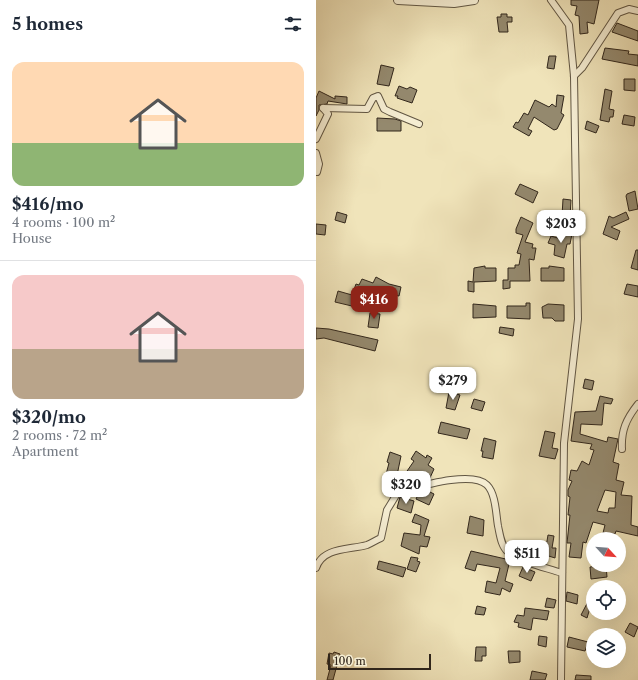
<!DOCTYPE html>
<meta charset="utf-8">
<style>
:root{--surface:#fff;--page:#f6f6f7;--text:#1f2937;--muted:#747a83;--line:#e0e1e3;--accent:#8f2418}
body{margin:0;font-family:"Libre Caslon Text",serif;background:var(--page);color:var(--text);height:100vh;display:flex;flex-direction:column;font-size:15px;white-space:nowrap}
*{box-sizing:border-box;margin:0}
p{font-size:13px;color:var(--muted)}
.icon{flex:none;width:22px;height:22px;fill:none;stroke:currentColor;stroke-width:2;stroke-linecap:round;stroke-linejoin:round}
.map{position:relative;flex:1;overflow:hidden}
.side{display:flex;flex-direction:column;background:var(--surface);width:316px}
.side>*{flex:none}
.needle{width:26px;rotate:116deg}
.controls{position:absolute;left:270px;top:532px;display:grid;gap:8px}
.controls a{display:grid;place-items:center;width:40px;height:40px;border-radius:50%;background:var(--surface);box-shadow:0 4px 16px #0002;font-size:20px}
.scale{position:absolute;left:12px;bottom:10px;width:103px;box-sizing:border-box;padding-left:4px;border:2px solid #31261b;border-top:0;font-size:11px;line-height:14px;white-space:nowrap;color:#31261b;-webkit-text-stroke:3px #f5edd2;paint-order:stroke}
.price{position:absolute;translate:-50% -34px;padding:0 9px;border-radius:8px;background:#fff;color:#222;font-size:13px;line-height:26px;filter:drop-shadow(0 1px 2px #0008)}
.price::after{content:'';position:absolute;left:50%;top:24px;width:12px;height:9px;margin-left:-6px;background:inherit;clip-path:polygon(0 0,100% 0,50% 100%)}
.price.on{background:var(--accent);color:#fff}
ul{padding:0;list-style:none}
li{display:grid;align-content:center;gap:8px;height:212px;padding:0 12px}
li+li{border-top:1px solid var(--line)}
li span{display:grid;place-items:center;height:124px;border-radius:12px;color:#555}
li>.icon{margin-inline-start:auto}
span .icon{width:72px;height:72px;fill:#fffc;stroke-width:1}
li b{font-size:17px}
h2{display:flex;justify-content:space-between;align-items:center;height:48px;padding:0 12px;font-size:17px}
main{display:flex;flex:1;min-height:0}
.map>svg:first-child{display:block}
</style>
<main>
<section class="side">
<h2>5 homes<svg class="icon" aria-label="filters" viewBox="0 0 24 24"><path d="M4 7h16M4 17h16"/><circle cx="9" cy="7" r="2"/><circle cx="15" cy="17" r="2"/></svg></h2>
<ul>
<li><span style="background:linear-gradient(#ffd9b3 65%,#8fb573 0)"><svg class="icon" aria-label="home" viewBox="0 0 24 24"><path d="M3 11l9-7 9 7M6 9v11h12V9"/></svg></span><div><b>$416/mo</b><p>4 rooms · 100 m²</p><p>House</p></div></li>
<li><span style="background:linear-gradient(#f6c9c9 60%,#b9a48a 0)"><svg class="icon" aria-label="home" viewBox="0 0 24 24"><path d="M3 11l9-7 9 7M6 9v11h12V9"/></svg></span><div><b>$320/mo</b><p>2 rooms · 72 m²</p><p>Apartment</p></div></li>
</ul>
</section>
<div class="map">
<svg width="322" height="680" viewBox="0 0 322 680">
<rect width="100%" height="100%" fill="#f0e4ba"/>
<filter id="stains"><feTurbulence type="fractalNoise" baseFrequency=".005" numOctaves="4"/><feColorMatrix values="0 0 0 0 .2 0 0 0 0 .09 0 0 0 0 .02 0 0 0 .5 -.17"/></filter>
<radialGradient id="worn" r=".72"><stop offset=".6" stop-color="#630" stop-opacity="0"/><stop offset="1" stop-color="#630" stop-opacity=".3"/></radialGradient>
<g fill="#94896e" stroke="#31261b" fill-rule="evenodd">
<polygon points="255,0 283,0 278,24 271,22 272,33 264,34 263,16 259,15 261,6 255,5"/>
<polygon points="185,14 191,14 191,17 196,17 196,22 191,22 192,32 183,32 181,17 185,17"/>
<polygon points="301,23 322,31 322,41 296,32"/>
<polygon points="289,48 313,51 312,54 322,55 322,66 286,59"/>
<polygon points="233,56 240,56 238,69 231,68"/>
<polygon points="65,65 78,68 73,86 61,84"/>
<polygon points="308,79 319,79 319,91 308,90"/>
<polygon points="83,86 91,89 94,87 101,90 96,103 81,98 82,96 79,96"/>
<polygon points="289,89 296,91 293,109 298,110 297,117 294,117 293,122 284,120"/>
<polygon points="3,91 19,99 19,96 31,97 31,104 12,101 11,104 3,105 3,110 0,116 0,98"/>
<polygon points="241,95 248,96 245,113 248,115 241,129 238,130 218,117 212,129 216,131 213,136 197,127 200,122 202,123 208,113 212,115 219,100 233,107 236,104 240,107"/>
<polygon points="308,115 319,117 318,126 306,124"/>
<polygon points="61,118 79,119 85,121 85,131 61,131"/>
<polygon points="271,121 283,126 280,133 269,129"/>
<polygon points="204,184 222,192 217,203 199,194"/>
<polygon points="319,191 322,209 313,211 310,196 311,194"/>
<polygon points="247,199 255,200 254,217 246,216"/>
<polygon points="21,212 31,215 29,223 19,220"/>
<polygon points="310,212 313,219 295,227 304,231 301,240 287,234 293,216 297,218"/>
<polygon points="205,217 217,223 209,242 217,244 216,248 220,248 218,260 213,259 214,281 194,281 194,288 187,289 187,280 192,280 192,268 199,268 199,265 203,265 205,254 201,253 207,235 200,233 200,229"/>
<polygon points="0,224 10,225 9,235 0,234"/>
<polygon points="245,232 256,234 254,244 251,244 248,258 238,255 239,245 232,243 235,236 245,239"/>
<polygon points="320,250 322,250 322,270 315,268"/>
<polygon points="169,266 169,268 180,268 180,281 158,282 158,292 152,291 152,281 157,282 158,268"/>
<polygon points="233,266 248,268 248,281 225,281 225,268 233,268"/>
<polygon points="60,277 73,284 85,287 83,296 69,293 68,295 61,292 57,311 19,302 22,291 36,295 40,284 43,285 46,279 57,283"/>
<polygon points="311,284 322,286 322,297 308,294"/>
<polygon points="210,303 214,303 214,319 191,318 191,306 210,306"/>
<polygon points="157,304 180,306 180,317 157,318"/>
<polygon points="232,304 248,305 248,321 239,321 236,318 227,318 226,307"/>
<polygon points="54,313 64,314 62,328 52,327"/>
<polygon points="184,327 198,329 197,336 183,333"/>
<polygon points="0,328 13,329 62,340 59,351 8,338 0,339"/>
<polygon points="269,379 278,381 276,390 267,388"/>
<polygon points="133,392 144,395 139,410 130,408"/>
<path d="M284 396 297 399 295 404 288 403 286 425 265 424 264 434 291 442 292 437 302 439 297 462 303 464 300 480 308 482 305 495 316 496 315 525 322 527V536L300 531 299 534 287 533 289 525 277 522 270 543 267 542 265 558 253 557 255 543H251L254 515H252L254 497 252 496V490L256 481 253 480 255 470 261 471 266 461 273 465 278 450 274 449 276 444 255 441 259 412 280 411ZM289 490 300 492 299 508H293L292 513 281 511Z"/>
<polygon points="158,399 169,402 166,411 155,408"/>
<polygon points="125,422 154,429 151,439 122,433"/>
<polygon points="229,431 239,433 236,448 242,449 239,459 223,456"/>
<polygon points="168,438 180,441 177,459 166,457 167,451 165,451"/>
<polygon points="100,451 110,458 111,455 116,458 112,465 118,469 113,480 102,482 89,474 98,461 95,459"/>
<polygon points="74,452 85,456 79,485 68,482 73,463 71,462"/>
<polygon points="110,490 118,494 113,505 100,499 104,491"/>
<polygon points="84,497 98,501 95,513 81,508"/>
<polygon points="99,514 113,520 108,536 114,537 111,547 104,546 103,554 85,546 88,533 104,535 105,525 96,522"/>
<polygon points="154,516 168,520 167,536 151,533"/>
<polygon points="232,535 238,536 236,548 240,548 239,558 223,553 224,548 230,547"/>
<polygon points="155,551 194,560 189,581 197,584 194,592 186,588 184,595 169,592 171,581 180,583 184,568 161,564 159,571 149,568"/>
<polygon points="95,557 102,558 101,561 104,562 100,572 91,569"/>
<polygon points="63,561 90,568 87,577 61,569"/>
<polygon points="290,565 291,577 275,579 274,567"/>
<polygon points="207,567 219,572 215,581 203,576"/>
<polygon points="251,592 262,595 261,604 250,601"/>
<polygon points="277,592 277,609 274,608 271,618 265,615"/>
<polygon points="231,598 240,600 238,608 229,607"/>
<polygon points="161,606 170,608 168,615 159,614"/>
<polygon points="209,608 233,611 231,620 217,618 215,630 202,627 203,623 198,622 201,615 208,616"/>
<polygon points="314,623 322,627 318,637 309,632"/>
<polygon points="223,636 231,637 230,647 222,645"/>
<polygon points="253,637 272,642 269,651 251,647"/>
<polygon points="160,647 170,647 170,656 166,656 166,661 159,661"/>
<polygon points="192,651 204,651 204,662 193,663"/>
<polygon points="18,652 24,654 17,680 11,680 15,665 11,664 13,653 17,654"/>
<polygon points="216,671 231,674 229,680 214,680"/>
<polygon points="260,675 275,676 275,680 259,680"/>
</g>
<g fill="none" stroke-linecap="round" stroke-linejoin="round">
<defs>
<g id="minor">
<polyline points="235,0 253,25 258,76 260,201 262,319 248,443 245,680"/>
<polyline points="258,76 266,68 302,13 313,9 322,11"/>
<polyline points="7,108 51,109 57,98 62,96 68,109 74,112 103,124"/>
<polyline points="0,139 12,114 7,108"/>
<polyline points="0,153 3,164 1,172"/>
<path d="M306 449C305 431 310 419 322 404"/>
<path d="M0 568C7 547 33 550 51 545 56 543 60 540 65 538L71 510 82 492C102 487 156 470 171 485 180 494 180 515 182 526 184 535 185 546 192 552 207 563 228 567 246 573"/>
</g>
<polyline id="tertiary" points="82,0 138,3 158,0"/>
</defs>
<use href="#minor" stroke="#615643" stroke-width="8"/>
<use href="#tertiary" stroke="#615643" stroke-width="10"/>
<use href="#minor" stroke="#f5edd2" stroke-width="6"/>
<use href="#tertiary" stroke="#f5edd2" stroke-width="8"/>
</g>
<rect width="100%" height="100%" filter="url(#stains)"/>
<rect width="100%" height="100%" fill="url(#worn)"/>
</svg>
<div class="controls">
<a><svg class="needle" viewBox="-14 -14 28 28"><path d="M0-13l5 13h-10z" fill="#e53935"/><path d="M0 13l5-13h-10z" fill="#747a83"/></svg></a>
<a><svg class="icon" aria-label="locate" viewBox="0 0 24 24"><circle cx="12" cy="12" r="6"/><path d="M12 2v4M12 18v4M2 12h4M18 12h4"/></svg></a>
<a><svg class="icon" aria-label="layers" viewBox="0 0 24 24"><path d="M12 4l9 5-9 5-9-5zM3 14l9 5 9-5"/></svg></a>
</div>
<div class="scale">100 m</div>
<b class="price" style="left:245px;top:244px">$203</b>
<b class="price on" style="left:58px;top:320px">$416</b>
<b class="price" style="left:137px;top:401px">$279</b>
<b class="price" style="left:90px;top:505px">$320</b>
<b class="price" style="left:211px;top:574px">$511</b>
</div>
</main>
